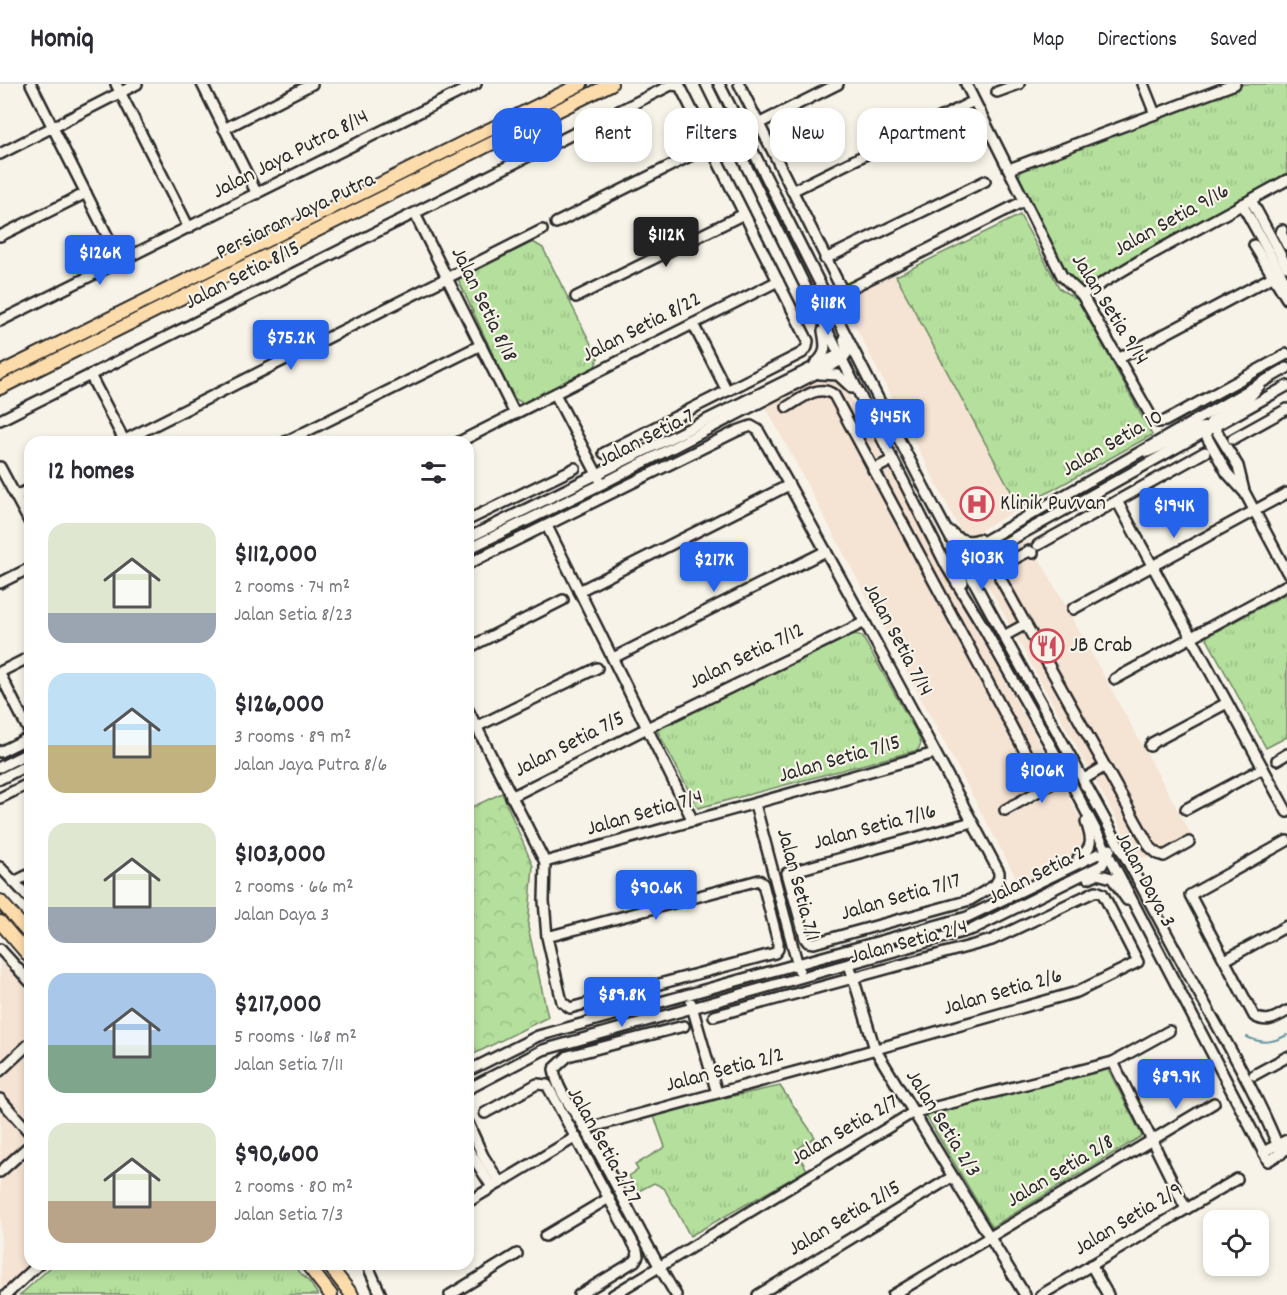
<!DOCTYPE html>
<meta charset="utf-8">
<style>
:root{--surface:#fff;--page:#f7f7f7;--text:#2b2b33;--muted:#7c7c81;--line:#e1e1e2;--accent:#2563eb}
body{margin:0;font-family:Dekko,sans-serif;background:var(--page);color:var(--text);height:100vh;display:flex;flex-direction:column;font-size:22px;white-space:nowrap}
*{box-sizing:border-box;margin:0}
p{font-size:20px;color:var(--muted)}
.icon{flex:none;width:33px;height:33px;fill:none;stroke:currentColor;stroke-width:2;stroke-linecap:round;stroke-linejoin:round}
.map{position:relative;flex:1;overflow:hidden}
.drawer{position:absolute;left:24px;top:352px;width:450px;height:834px;display:flex;flex-direction:column;background:var(--surface);border-radius:18px;box-shadow:0 3px 9px #0003}
.drawer>*{flex:none}
.hud{position:absolute;left:492px;top:24px;width:570px;height:54px;display:flex;gap:12px}
.controls{position:absolute;left:1203px;top:1126px;display:grid;gap:12px}
.controls a{display:grid;place-items:center;width:66px;height:66px;border-radius:12px;background:var(--surface);box-shadow:0 3px 9px #0003;font-size:30px}
.price{position:absolute;translate:-50% -51px;padding:0 14px;border-radius:6px;background:var(--accent);color:#fff;font-size:20px;line-height:39px;filter:drop-shadow(0 2px 3px #0008)}
.price::after{content:'';position:absolute;left:50%;top:36px;width:18px;height:14px;margin-left:-9px;background:inherit;clip-path:polygon(0 0,100% 0,50% 100%)}
.price.on{background:#222;color:#fff}
ul{padding:0;list-style:none}
li{display:flex;align-items:center;gap:18px;height:150px;padding:0 24px}
li span{display:grid;place-items:center;flex:none;width:168px;height:120px;border-radius:18px;color:#555}
li>.icon{margin-inline-start:auto}
span .icon{width:72px;height:72px;fill:#fffc;stroke-width:1}
li b{font-size:26px}
h2{display:flex;justify-content:space-between;align-items:center;height:72px;padding:0 24px;font-size:26px}
.tag{padding:0 21px;border-radius:18px;background:var(--surface);box-shadow:0 3px 9px #0003;font-size:21px;line-height:54px}
.tag.on{background:var(--accent);color:#fff}
header{display:flex;align-items:center;gap:36px;box-sizing:border-box;height:84px;padding:0 30px;background:var(--surface);border-bottom:2px solid var(--line)}
header strong{font-size:28px}
nav{display:flex;gap:33px;margin-inline-start:auto;font-size:21px}
.map>svg:first-child{display:block}
</style>
<header>
<strong>Homiq</strong>
<nav><a>Map</a><a>Directions</a><a>Saved</a></nav>
</header>
<div class="map">
<svg width="1287" height="1211" viewBox="0 0 1287 1211">
<defs>
<pattern id="grass-tufts" width="24" height="20" patternUnits="userSpaceOnUse" patternTransform="scale(1.5)"><rect width="24" height="20" fill="#b4df9c"/><path d="M3 7l-1-3M5 7V3M7 7l1-3M15 17l-1-3M17 17v-4M19 17l1-3" fill="none" stroke="#9bc087"/></pattern>
<pattern id="forest-crowns" width="20" height="18" patternUnits="userSpaceOnUse" patternTransform="scale(1.5)"><rect width="20" height="18" fill="#b4df9c"/><path d="M2 6a3 3 0 1 1 6 0M12 15a3 3 0 1 1 6 0" fill="none" stroke="#9bc087"/></pattern>
</defs>
<rect width="100%" height="100%" fill="#f7f3e8"/>
<filter id="ink" filterUnits="userSpaceOnUse"><feTurbulence type="fractalNoise" baseFrequency=".0167" numOctaves="2"/><feDisplacementMap in="SourceGraphic" scale="12" xChannelSelector="R" yChannelSelector="G"/><feConvolveMatrix kernelMatrix="1 2 1 2 8 2 1 2 1" color-interpolation-filters="sRGB"/></filter>
<g filter="url(#ink)">
<g fill="#f5e3d3">
<polygon points="894,187 1020,424 974,450 960,446 841,214"/>
<polygon points="822,293 830,293 843,300 1086,745 1080,767 1019,799 765,321"/>
<polygon points="1029,456 1196,759 1168,774 1137,773 984,494 986,483 990,478"/>
<polygon points="0,870 30,903 30,1180 34,1181 1,1211"/>
</g>
<g fill="url(#grass-tufts)" stroke="#708564" stroke-width="1.5">
<polygon points="1244,0 1287,0 1287,90 1086,201 1074,199 1069,194 1018,94 1022,86"/>
<polygon points="1020,131 1060,205 1078,216 1152,351 1020,424 896,192"/>
<polygon points="533,158 543,164 598,274 594,285 523,319 513,314 458,195"/>
<polygon points="1287,509 1287,653 1266,664 1206,553"/>
<polygon points="854,550 862,552 919,653 921,659 918,666 698,724 656,644"/>
<polygon points="1107,983 1142,1052 992,1143 925,1030"/>
<polygon points="780,1002 815,1053 796,1066 807,1086 690,1152 664,1104 654,1099 637,1108 629,1092 638,1086 635,1081 665,1063 653,1029"/>
<polygon points="53,1181 293,1181 311,1200 318,1211 20,1211"/>
</g>
<polygon fill="url(#forest-crowns)" stroke="#708564" stroke-width="1.5" points="502,709 533,782 528,843 548,933 468,973 468,725"/>
<g fill="none" stroke-linecap="round" stroke-linejoin="round">
<path stroke="#6895a1" stroke-width="2" d="M1247 953C1262 960 1272 959 1287 951"/>
<defs>
<g id="minor">
<polyline points="31,0 120,177"/>
<polyline points="116,0 189,144"/>
<polyline points="202,0 257,110"/>
<polyline points="706,0 819,230 947,483 981,539 1067,691 1268,1077 1287,1065"/>
<path d="M719 0C814 186 905 374 1006 556 1068 667 1129 779 1189 891 1220 948 1258 1010 1281 1070"/>
<polyline points="739,0 843,208 1024,117"/>
<polyline points="966,0 1062,192 1082,211 1152,334 1158,338 1165,337 1287,270"/>
<polyline points="1143,0 1155,30"/>
<polyline points="997,8 1019,0"/>
<polyline points="758,40 838,0"/>
<polyline points="224,45 312,0"/>
<polyline points="0,70 137,0"/>
<polyline points="1009,85 1235,0"/>
<polyline points="792,107 974,17"/>
<polyline points="1251,116 1287,183"/>
<polyline points="1242,120 1287,201"/>
<polyline points="415,130 515,330"/>
<polyline points="556,139 710,62"/>
<polyline points="1282,146 1281,149 1287,161"/>
<polyline points="0,152 86,109"/>
<polyline points="1254,161 1287,215"/>
<polyline points="825,175 985,97"/>
<polyline points="1082,211 1139,177 1287,96"/>
<polyline points="576,213 744,130"/>
<polyline points="0,237 476,0"/>
<polyline points="693,240 727,307"/>
<polyline points="1118,275 1274,192"/>
<path d="M815 280C827 270 826 262 823 247"/>
<polyline points="820,290 838,291 852,304"/>
<polyline points="90,291 125,358"/>
<polyline points="1260,301 1249,314 1212,337 1204,348 1227,389 1245,409 1287,488"/>
<polyline points="555,310 600,396"/>
<path d="M787 323C801 315 819 299 834 311L1044 703"/>
<polyline points="0,336 671,1 680,2 808,257 807,263 802,269 604,369"/>
<polyline points="1233,355 1287,325"/>
<polyline points="121,358 542,146"/>
<polyline points="285,358 481,261"/>
<polyline points="459,358 778,197"/>
<polyline points="1147,368 1166,360 1196,344 1214,343 1238,382 1244,407"/>
<polyline points="0,383 30,439"/>
<polyline points="873,386 892,376"/>
<polyline points="16,412 30,405"/>
<polyline points="1117,417 1287,728"/>
<polyline points="468,436 575,384"/>
<polyline points="547,442 693,737"/>
<path d="M951 448C959 457 968 459 979 455"/>
<polyline points="468,454 838,271"/>
<polyline points="1038,461 1205,368"/>
<polyline points="468,465 602,400 842,276 847,269 844,256"/>
<path d="M1033 469 1029 467C1017 474 1000 479 1000 494L1150 763 1158 770 1164 772 1189 758"/>
<polyline points="960,471 1287,284"/>
<polyline points="960,471 957,485 963,498"/>
<path d="M468 480 737 347 751 342 758 346C841 492 920 640 999 788V794L995 801 970 816 814 859 808 858 805 854 787 789 972 738"/>
<polyline points="966,481 1287,302"/>
<polyline points="0,499 30,484"/>
<polyline points="579,507 789,401"/>
<polyline points="1073,525 1287,409"/>
<polyline points="1004,552 1026,540"/>
<polyline points="468,564 563,516"/>
<polyline points="613,574 826,467"/>
<polyline points="0,588 30,573"/>
<polyline points="0,590 30,649"/>
<polyline points="1115,595 1287,501"/>
<polyline points="468,626 545,778 544,817 547,853 562,918 570,924 775,869 778,865 778,858 763,800 759,796 547,853"/>
<polyline points="476,643 597,584"/>
<polyline points="1150,662 1152,659 1227,619"/>
<polyline points="0,668 30,653"/>
<polyline points="1277,676 1287,670"/>
<polyline points="0,683 30,668"/>
<polyline points="0,695 30,680"/>
<polyline points="1085,701 1084,695 1104,683"/>
<polyline points="511,713 647,644 865,538"/>
<polyline points="0,714 30,699"/>
<polyline points="755,720 799,886"/>
<polyline points="1186,725 1263,684"/>
<polyline points="1005,726 1067,691"/>
<path d="M1287 757 1190 811 1254 932C1267 940 1275 934 1287 927"/>
<path d="M1078 774C1094 764 1092 755 1086 738"/>
<polyline points="545,778 935,669"/>
<polyline points="0,783 30,815"/>
<polyline points="1088,794 1097,790 1112,794 1127,816"/>
<polyline points="14,798 30,790"/>
<polyline points="0,865 30,898"/>
<polyline points="1225,876 1287,842"/>
<polyline points="849,880 875,965 1025,1211"/>
<polyline points="691,919 717,1009"/>
<polyline points="1113,978 1186,1125"/>
<polyline points="0,987 30,959"/>
<polyline points="468,987 538,952 967,833 1098,770 1109,770"/>
<polyline points="1254,991 1287,973"/>
<polyline points="468,1005 543,966 973,845 1102,781 1110,765"/>
<polyline points="0,1015 30,1049"/>
<polyline points="485,1029 537,1000 547,1001 637,1166 638,1172 635,1177 579,1211"/>
<polyline points="468,1039 483,1072 500,1099"/>
<polyline points="585,1045 802,986 1077,908 1138,878 1103,810 1096,807 992,856 714,932"/>
<polyline points="468,1065 492,1103"/>
<polyline points="1263,1068 1287,1056"/>
<polyline points="0,1088 30,1061"/>
<polyline points="468,1118 576,1053"/>
<polyline points="545,1152 609,1114"/>
<polyline points="367,1180 381,1211"/>
<polyline points="1091,1181 1108,1211"/>
<polyline points="6,1211 39,1180"/>
<polyline points="450,1211 517,1170"/>
<polyline points="613,1211 912,1029 1113,978 1169,947"/>
<path d="M676 1211C643 1157 617 1100 586 1046 575 1027 557 1008 554 985L568 972 684 942"/>
<polyline points="758,1211 952,1093"/>
<polyline points="893,1211 1214,1019"/>
<polyline points="1041,1211 1237,1095"/>
</g>
<g id="major">
<polyline points="0,289 581,0"/>
<polyline points="0,304 611,0"/>
<polyline points="0,817 30,851"/>
<polyline points="0,838 30,873"/>
<polyline points="307,1180 331,1211"/>
<polyline points="328,1180 352,1211"/>
</g>
</defs>
<use href="#minor" stroke="#2b2b2b" stroke-width="14"/>
<use href="#major" stroke="#2b2b2b" stroke-width="16"/>
<use href="#minor" stroke="#f7f3e8" stroke-width="9"/>
<use href="#major" stroke="#fddcac" stroke-width="12"/>
</g>
</g>
<defs>
<symbol id="hospital-ring" viewBox="-11 -11 22 22"><circle r="9.5" fill="#f7f3e8" stroke="#d1495b" stroke-width="1.5"/><path d="M-5-5h3v3.5h4V-5h3V5h-3V1.5h-4V5h-3Z" fill="#d1495b"/></symbol>
<symbol id="restaurant-ring" viewBox="-11 -11 22 22"><circle r="9.5" fill="#f7f3e8" stroke="#d1495b" stroke-width="1.5"/><path d="M-5-6h1v4h1v-4h1v4h1v-4h1v5L-1.5 .5V6h-2V.5L-5-1ZM5-6V6H3V1.5H1.5Q1.5-4 5-6Z" fill="#d1495b"/></symbol>
</defs>
<g fill-rule="evenodd">
<use href="#hospital-ring" x="958" y="401" width="38" height="38"/>
<use href="#restaurant-ring" x="1028" y="543" width="38" height="38"/>
</g>
<g text-anchor="middle" dominant-baseline="central" stroke-width="4.5" stroke-linejoin="round" paint-order="stroke">
<g font-size="22" fill="#2b2b2b" stroke="#f7f3e8">
<text transform="translate(291 71) rotate(-27)">Jalan Jaya Putra 8/14</text>
<text transform="translate(296 133) rotate(-26)">Persiaran Jaya Putra</text>
<text transform="translate(1172 137) rotate(-29)">Jalan Setia 9/16</text>
<text transform="translate(243 192) rotate(-27)">Jalan Setia 8/15</text>
<text transform="translate(483 221) rotate(64)">Jalan Setia 8/18</text>
<text transform="translate(1109 226) rotate(58)">Jalan Setia 9/14</text>
<text transform="translate(642 244) rotate(-27)">Jalan Setia 8/22</text>
<text transform="translate(647 355) rotate(-27)">Jalan Setia 7</text>
<text transform="translate(1113 360) rotate(-30)">Jalan Setia 10</text>
<text transform="translate(897 556) rotate(62)">Jalan Setia 7/14</text>
<text transform="translate(747 573) rotate(-26)">Jalan Setia 7/12</text>
<text transform="translate(570 661) rotate(-27)">Jalan Setia 7/5</text>
<text transform="translate(840 676) rotate(-16)">Jalan Setia 7/15</text>
<text transform="translate(645 730) rotate(-16)">Jalan Setia 7/4</text>
<text transform="translate(875 744) rotate(-15)">Jalan Setia 7/16</text>
<text transform="translate(1037 792) rotate(-27)">Jalan Setia 2</text>
<text transform="translate(1144 796) rotate(62)">Jalan Daya 3</text>
<text transform="translate(797 801) rotate(75)">Jalan Setia 7/1</text>
<text transform="translate(901 814) rotate(-16)">Jalan Setia 7/17</text>
<text transform="translate(909 859) rotate(-15)">Jalan Setia 2/4</text>
<text transform="translate(1003 909) rotate(-16)">Jalan Setia 2/6</text>
<text transform="translate(725 987) rotate(-15)">Jalan Setia 2/2</text>
<text transform="translate(942 1040) rotate(58)">Jalan Setia 2/3</text>
<text transform="translate(845 1047) rotate(-30)">Jalan Setia 2/7</text>
<text transform="translate(603 1062) rotate(61)">Jalan Setia 2/27</text>
<text transform="translate(1061 1088) rotate(-31)">Jalan Setia 2/8</text>
<text transform="translate(845 1135) rotate(-31)">Jalan Setia 2/15</text>
<text transform="translate(1129 1136) rotate(-31)">Jalan Setia 2/9</text>
</g>
<g font-size="22" fill="#2b2b2b" stroke="#f7f3e8" text-anchor="start">
<text x="1000" y="420">Klinik Puvvan</text>
<text x="1070" y="562">JB Crab</text>
</g>
</g>
</svg>
<div class="controls">
<a><svg class="icon" aria-label="locate" viewBox="0 0 24 24"><circle cx="12" cy="12" r="6"/><path d="M12 2v4M12 18v4M2 12h4M18 12h4"/></svg></a>
</div>
<b class="price on" style="left:666px;top:184px">$112K</b>
<b class="price" style="left:100px;top:202px">$126K</b>
<b class="price" style="left:828px;top:252px">$118K</b>
<b class="price" style="left:291px;top:287px">$75.2K</b>
<b class="price" style="left:890px;top:366px">$145K</b>
<b class="price" style="left:1174px;top:455px">$194K</b>
<b class="price" style="left:982px;top:507px">$103K</b>
<b class="price" style="left:714px;top:509px">$217K</b>
<b class="price" style="left:1042px;top:720px">$106K</b>
<b class="price" style="left:656px;top:837px">$90.6K</b>
<b class="price" style="left:622px;top:944px">$89.8K</b>
<b class="price" style="left:1176px;top:1026px">$89.9K</b>
<div class="hud">
<a class="tag on">Buy</a>
<a class="tag">Rent</a>
<a class="tag">Filters</a>
<a class="tag">New</a>
<a class="tag">Apartment</a>
</div>
<section class="drawer">
<h2>12 homes<svg class="icon" aria-label="filters" viewBox="0 0 24 24"><path d="M4 7h16M4 17h16"/><circle cx="9" cy="7" r="2"/><circle cx="15" cy="17" r="2"/></svg></h2>
<ul>
<li><span style="background:linear-gradient(#dfe7d0 75%,#9aa5b1 0)"><svg class="icon" aria-label="home" viewBox="0 0 24 24"><path d="M3 11l9-7 9 7M6 9v11h12V9"/></svg></span><div><b>$112,000</b><p>2 rooms · 74 m²</p><p>Jalan Setia 8/23</p></div></li>
<li><span style="background:linear-gradient(#bfe0f5 60%,#c2b280 0)"><svg class="icon" aria-label="home" viewBox="0 0 24 24"><path d="M3 11l9-7 9 7M6 9v11h12V9"/></svg></span><div><b>$126,000</b><p>3 rooms · 89 m²</p><p>Jalan Jaya Putra 8/6</p></div></li>
<li><span style="background:linear-gradient(#dfe7d0 70%,#9aa5b1 0)"><svg class="icon" aria-label="home" viewBox="0 0 24 24"><path d="M3 11l9-7 9 7M6 9v11h12V9"/></svg></span><div><b>$103,000</b><p>2 rooms · 66 m²</p><p>Jalan Daya 3</p></div></li>
<li><span style="background:linear-gradient(#a9c7e8 60%,#7fa58c 0)"><svg class="icon" aria-label="home" viewBox="0 0 24 24"><path d="M3 11l9-7 9 7M6 9v11h12V9"/></svg></span><div><b>$217,000</b><p>5 rooms · 168 m²</p><p>Jalan Setia 7/11</p></div></li>
<li><span style="background:linear-gradient(#dfe7d0 65%,#b9a48a 0)"><svg class="icon" aria-label="home" viewBox="0 0 24 24"><path d="M3 11l9-7 9 7M6 9v11h12V9"/></svg></span><div><b>$90,600</b><p>2 rooms · 80 m²</p><p>Jalan Setia 7/3</p></div></li>
</ul>
</section>
</div>
